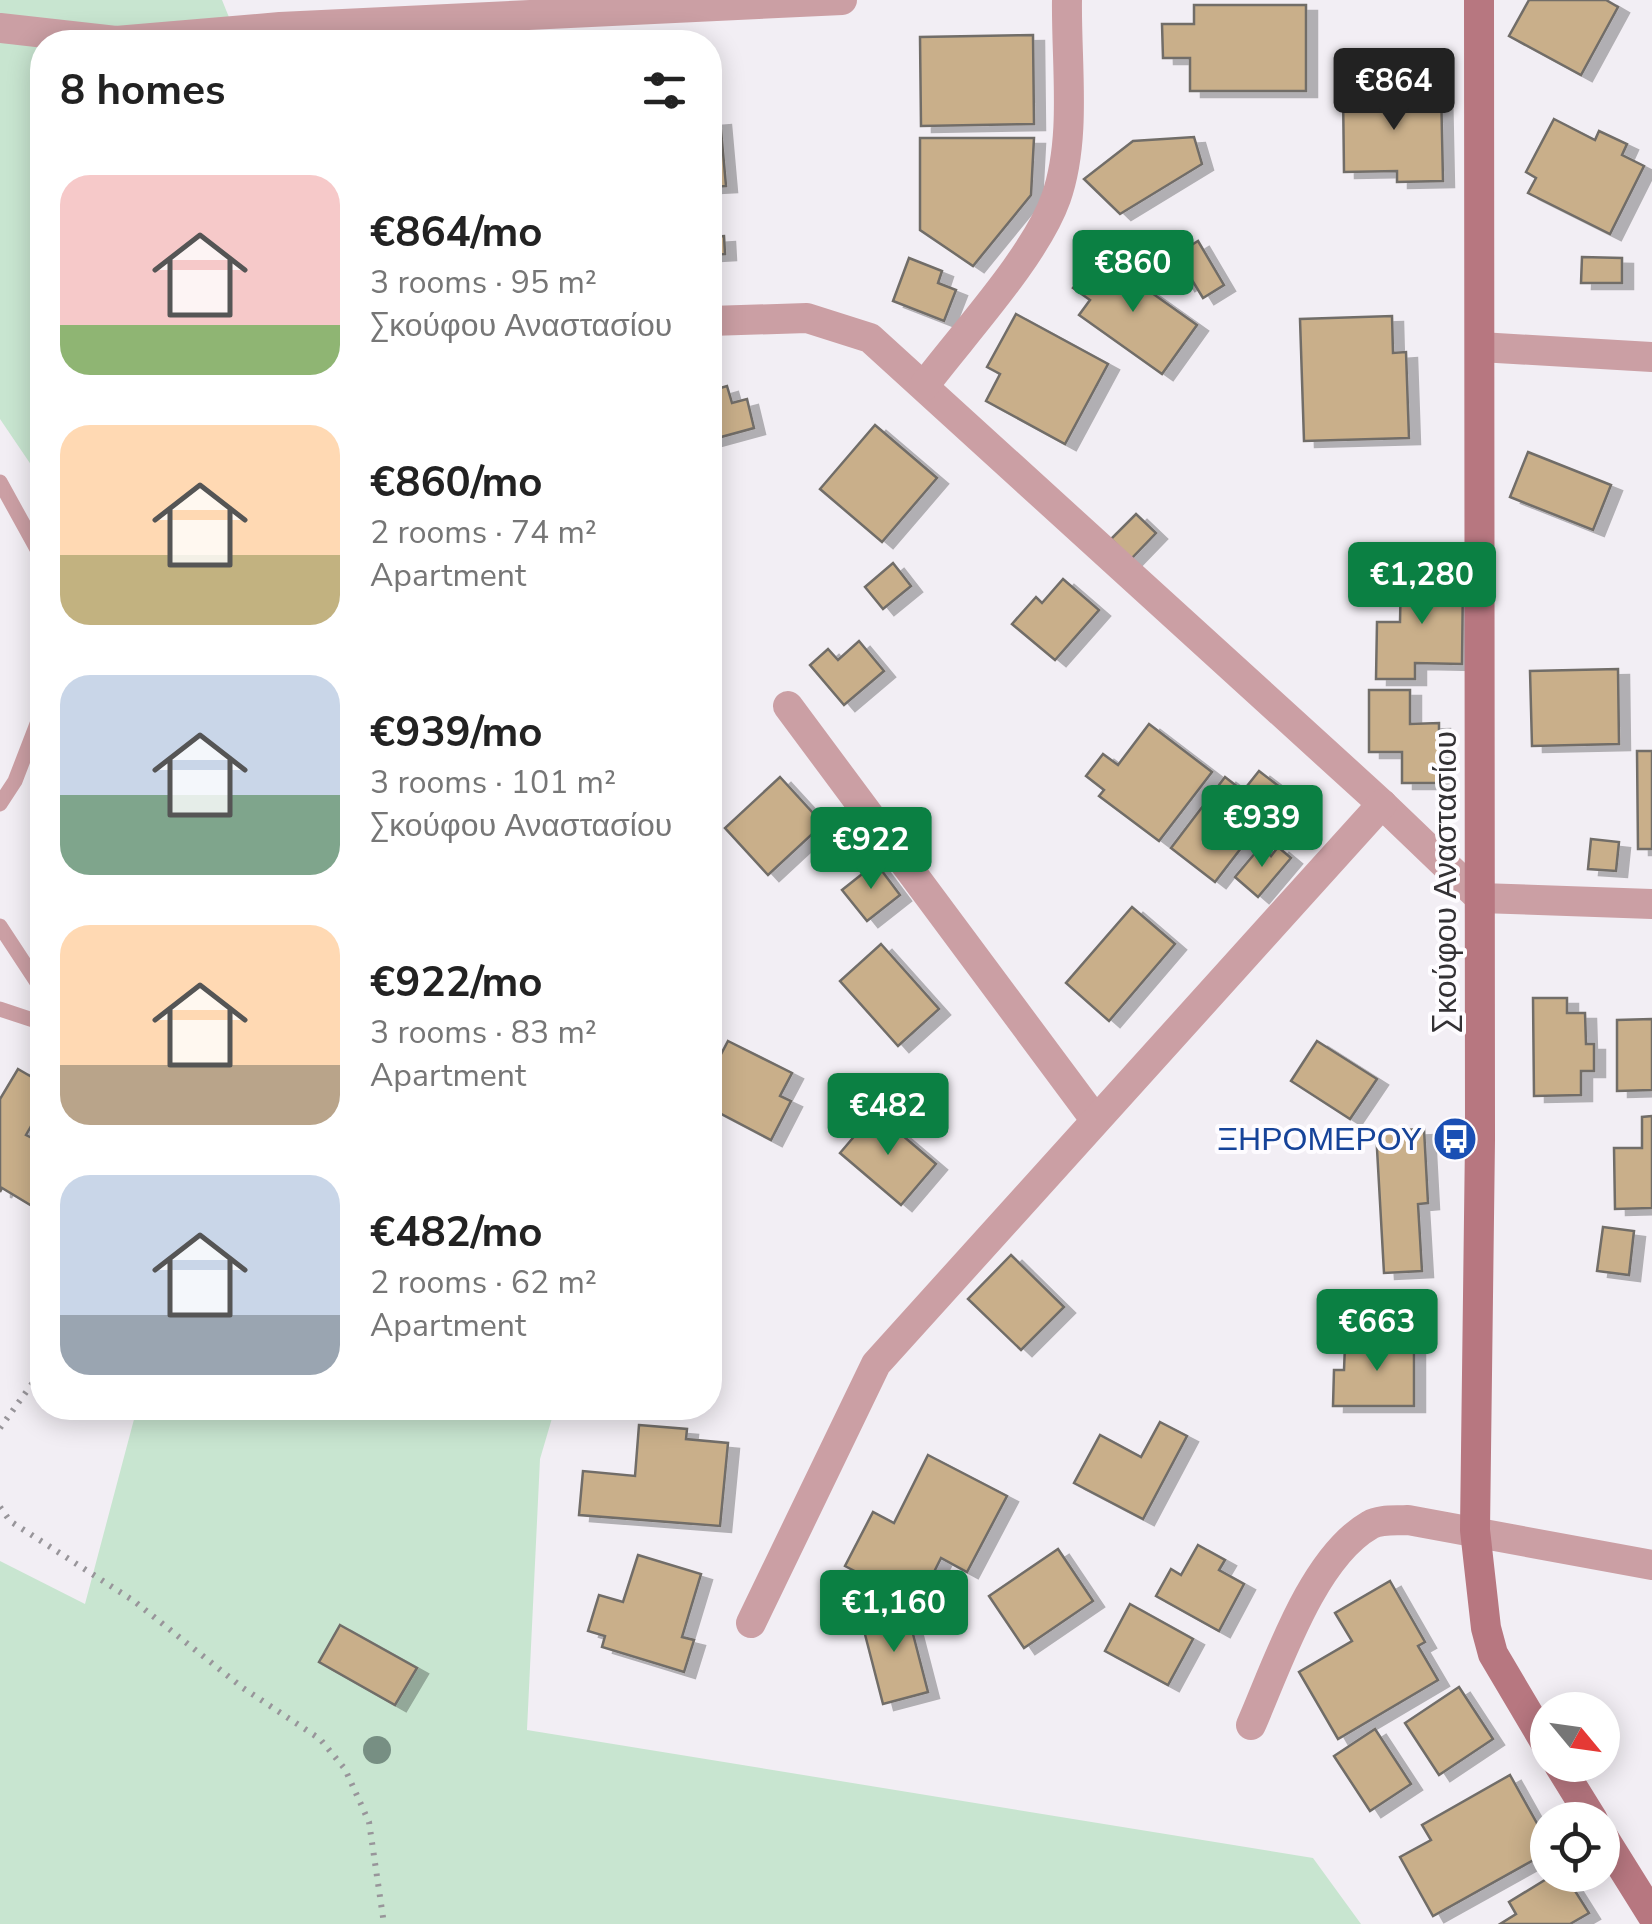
<!DOCTYPE html>
<meta charset="utf-8">
<style>
:root{--surface:#fff;--page:#f6f6f6;--text:#222;--muted:#767676;--accent:#0b8043}
body{margin:0;font-family:"Nunito Sans",sans-serif;background:var(--page);color:var(--text);height:100vh;display:flex;flex-direction:column;font-size:38px;white-space:nowrap}
*{box-sizing:border-box;margin:0}
p{font-size:32px;color:var(--muted)}
.icon{flex:none;width:55px;height:55px;fill:none;stroke:currentColor;stroke-width:2;stroke-linecap:round;stroke-linejoin:round}
.map{position:relative;flex:1;overflow:hidden}
.details{position:absolute;left:30px;top:30px;width:692px;height:1390px;display:flex;flex-direction:column;background:var(--surface);border-radius:40px;box-shadow:0 5px 25px #0003}
.details>*{flex:none}
.needle{width:65px;rotate:119deg}
.fabs{position:absolute;left:1530px;top:1692px;display:grid;gap:20px}
.fabs a{display:grid;place-items:center;width:90px;height:90px;border-radius:50%;background:var(--surface);box-shadow:0 5px 25px #0003;font-size:50px}
.price{position:absolute;translate:-50% -85px;padding:0 22px;border-radius:10px;background:var(--accent);color:#fff;font-size:32px;line-height:65px;filter:drop-shadow(0 2px 5px #0008)}
.price::after{content:'';position:absolute;left:50%;top:60px;width:30px;height:22px;margin-left:-15px;background:inherit;clip-path:polygon(0 0,100% 0,50% 100%)}
.price.on{background:#222;color:#fff}
ul{padding:0;list-style:none}
li{display:flex;align-items:center;gap:30px;height:250px;padding:0 30px}
li span{display:grid;place-items:center;flex:none;width:280px;height:200px;border-radius:30px;color:#555}
li>.icon{margin-inline-start:auto}
span .icon{width:120px;height:120px;fill:#fffc;stroke-width:1}
li b{font-size:42px}
h2{display:flex;justify-content:space-between;align-items:center;height:120px;padding:0 30px;font-size:42px}
.map>svg:first-child{display:block}
</style>
<div class="map">
<svg width="1652" height="1924" viewBox="0 0 1652 1924">
<defs>
<filter id="shadow"><feDropShadow dx="11" dy="6" stdDeviation="0" flood-color="#0004"/></filter>
</defs>
<rect width="100%" height="100%" fill="#f2eef4"/>
<g fill="#c8e5d0">
<polygon points="0,0 222,0 239,42 42,42 42,481 0,419"/>
<polygon points="137,1408 555,1408 540,1459 527,1730 1313,1858 1361,1924 0,1924 0,1561 85,1604"/>
</g>
<g fill="#c9af8a" stroke="#716d68" stroke-width="2.5" filter="url(#shadow)">
<polygon points="1529,0 1606,0 1618,7 1581,75 1509,36"/>
<polygon points="1194,5 1306,5 1306,91 1190,91 1190,58 1163,58 1162,24 1194,24"/>
<polygon points="1033,35 1034,124 921,126 920,37"/>
<polygon points="1441,87 1443,181 1397,182 1397,171 1344,172 1343,90"/>
<polygon points="720,119 726,186 710,187 710,120"/>
<polygon points="1554,119 1595,140 1599,131 1627,144 1622,155 1644,166 1610,234 1528,193 1536,178 1526,172"/>
<polygon points="1194,137 1202,164 1120,214 1084,179 1133,141"/>
<polygon points="920,138 1034,138 1031,195 973,266 920,230"/>
<polygon points="724,236 725,254 710,255 710,237"/>
<polygon points="1198,241 1224,285 1203,298 1192,280 1184,285 1169,259"/>
<polygon points="1097,254 1197,325 1162,374 1079,315 1090,300 1073,288"/>
<polygon points="1582,257 1622,258 1622,283 1581,283"/>
<polygon points="909,258 942,271 938,283 956,290 944,321 893,301"/>
<polygon points="1016,314 1108,364 1065,444 986,401 1000,374 987,367"/>
<polygon points="1392,316 1393,353 1406,352 1409,438 1304,441 1300,319"/>
<polygon points="727,386 732,403 747,399 754,428 710,440 710,391"/>
<polygon points="875,425 937,478 882,542 820,489"/>
<polygon points="1528,452 1611,485 1593,530 1510,497"/>
<polygon points="1136,514 1156,533 1131,559 1111,539"/>
<polygon points="893,563 911,586 883,609 865,587"/>
<polygon points="1401,575 1463,576 1462,664 1415,663 1415,679 1376,679 1377,622 1400,622"/>
<polygon points="1063,579 1099,610 1055,660 1012,624 1036,597 1042,603"/>
<polygon points="859,641 884,671 844,705 810,665 828,649 838,660"/>
<polygon points="1618,669 1619,744 1532,746 1530,671"/>
<polygon points="1369,690 1410,690 1410,724 1439,723 1439,783 1402,783 1402,752 1369,752"/>
<polygon points="1149,724 1212,772 1159,841 1099,796 1104,790 1086,776 1103,754 1118,765"/>
<polygon points="1637,751 1652,751 1652,849 1638,849"/>
<polygon points="1259,771 1285,791 1215,882 1171,848 1225,777 1243,791"/>
<polygon points="780,777 823,824 768,875 725,828"/>
<polygon points="1591,839 1619,842 1616,871 1588,869"/>
<polygon points="1261,846 1271,856 1278,847 1291,858 1258,897 1235,877"/>
<polygon points="876,863 900,895 867,921 842,890"/>
<polygon points="1132,907 1175,944 1109,1021 1066,983"/>
<polygon points="881,944 939,1009 898,1046 840,981"/>
<polygon points="1533,998 1567,998 1567,1013 1585,1013 1586,1044 1594,1044 1594,1071 1581,1071 1581,1095 1534,1096"/>
<polygon points="1652,1019 1652,1090 1617,1091 1617,1020"/>
<polygon points="728,1041 792,1073 780,1096 791,1101 771,1140 710,1108 710,1075"/>
<polygon points="1317,1041 1377,1079 1350,1119 1291,1081"/>
<polygon points="18,1069 42,1083 42,1107 26,1135 42,1143 42,1212 2,1188 0,1192 0,1099"/>
<polygon points="875,1112 936,1164 901,1205 840,1153"/>
<polygon points="1652,1116 1652,1208 1615,1209 1614,1148 1642,1148 1642,1117"/>
<polygon points="1424,1129 1428,1203 1418,1204 1422,1271 1384,1273 1376,1131"/>
<polygon points="1603,1227 1634,1231 1629,1275 1597,1271"/>
<polygon points="1011,1255 1064,1307 1021,1350 968,1299"/>
<polygon points="1373,1335 1414,1335 1414,1406 1333,1406 1334,1370 1344,1370 1345,1345 1374,1345"/>
<polygon points="1160,1422 1187,1436 1143,1519 1074,1483 1100,1435 1141,1457"/>
<polygon points="639,1425 687,1429 686,1439 728,1443 720,1526 579,1515 583,1471 635,1476"/>
<polygon points="928,1455 1007,1496 967,1572 941,1558 918,1604 845,1566 873,1512 894,1523"/>
<polygon points="1198,1545 1225,1560 1219,1570 1244,1584 1219,1631 1156,1596 1171,1569 1181,1575"/>
<polygon points="1058,1549 1093,1601 1024,1648 989,1596"/>
<polygon points="638,1555 701,1574 682,1637 694,1640 684,1672 602,1647 605,1636 588,1631 599,1595 623,1602"/>
<polygon points="1390,1581 1425,1642 1418,1646 1438,1680 1338,1739 1299,1672 1352,1641 1335,1613"/>
<polygon points="1130,1604 1193,1639 1168,1685 1105,1651"/>
<polygon points="906,1607 928,1692 883,1704 861,1619"/>
<polygon points="340,1625 417,1668 395,1705 319,1662"/>
<polygon points="1459,1687 1493,1739 1439,1775 1405,1723"/>
<polygon points="1375,1729 1411,1784 1370,1811 1334,1756"/>
<polygon points="1510,1775 1548,1843 1548,1852 1433,1916 1400,1857 1431,1840 1422,1825"/>
<polygon points="1553,1875 1565,1875 1589,1913 1570,1924 1500,1924 1516,1914 1509,1902"/>
</g>
<g fill="none" stroke-linecap="round" stroke-linejoin="round">
<g stroke="#98959a" stroke-width="6" stroke-dasharray="2.5 8" stroke-linecap="butt">
<polyline points="0,1428 42,1370"/>
<polyline points="0,1507 10,1521 134,1601 243,1688 320,1739 345,1769 369,1822 384,1924"/>
</g>
<g stroke="#cb9fa4" stroke-width="15">
<polyline points="0,482 42,558"/>
<polyline points="0,804 15,781 42,711"/>
<polyline points="0,926 42,990"/>
<polyline points="0,1009 42,1023"/>
</g>
<g stroke="#cb9fa4" stroke-width="30">
<polyline points="0,28 116,41 280,27 842,0"/>
<polyline points="710,321 807,318 870,338 1382,804 1480,898 1652,904"/>
<polyline points="1480,347 1652,357"/>
<path d="M924 386C963 334 1035 257 1056 198 1077 138 1066 63 1067 0"/>
<polyline points="788,706 1094,1118"/>
<polyline points="751,1623 876,1364 1382,804"/>
<path d="M1251 1725C1277 1666 1312 1558 1370 1525 1380 1519 1396 1521 1408 1520L1652 1565"/>
</g>
<g stroke="#b77780" stroke-width="30">
<polyline points="1479,0 1480,1140 1475,1530 1486,1628 1493,1654 1548,1747"/>
<polyline points="1559,1765 1593,1820"/>
<polyline points="1602,1835 1652,1915"/>
</g>
</g>
<circle fill="#778f83" cx="377" cy="1750" r="14"/>
<defs>
<symbol id="bus-disc" viewBox="-11 -11 22 22"><circle r="9.5" fill="#1a4fb4" stroke="#fefcff"/><path d="M-5-6H5V4H4V6H2V4H-2V6H-4V4H-5ZM-3.5-4V0h7V-4ZM-3.5 1.2v1.5H-2V1.2ZM2 1.2v1.5H3.5V1.2Z" fill="#fff"/></symbol>
</defs>
<g fill-rule="evenodd">
<use href="#bus-disc" x="1430" y="1114" width="50" height="50"/>
</g>
<g text-anchor="middle" dominant-baseline="central" stroke-width="8" stroke-linejoin="round" paint-order="stroke">
<g font-size="32" fill="#333134" stroke="#fefcff">
<text transform="translate(1445 882) rotate(-90)">Σκούφου Αναστασίου</text>
</g>
<g font-size="32" fill="#164399" stroke="#fefcff" text-anchor="end">
<text x="1422" y="1139">ΞΗΡΟΜΕΡΟΥ</text>
</g>
</g>
</svg>
<div class="fabs">
<a><svg class="needle" viewBox="-14 -14 28 28"><path d="M0-13l5 13h-10z" fill="#e53935"/><path d="M0 13l5-13h-10z" fill="#767676"/></svg></a>
<a><svg class="icon" aria-label="locate" viewBox="0 0 24 24"><circle cx="12" cy="12" r="6"/><path d="M12 2v4M12 18v4M2 12h4M18 12h4"/></svg></a>
</div>
<b class="price on" style="left:1394px;top:133px">€864</b>
<b class="price" style="left:1133px;top:315px">€860</b>
<b class="price" style="left:1422px;top:627px">€1,280</b>
<b class="price" style="left:1262px;top:870px">€939</b>
<b class="price" style="left:871px;top:892px">€922</b>
<b class="price" style="left:888px;top:1158px">€482</b>
<b class="price" style="left:1377px;top:1374px">€663</b>
<b class="price" style="left:894px;top:1655px">€1,160</b>
<section class="details">
<h2>8 homes<svg class="icon" aria-label="filters" viewBox="0 0 24 24"><path d="M4 7h16M4 17h16"/><circle cx="9" cy="7" r="2"/><circle cx="15" cy="17" r="2"/></svg></h2>
<ul>
<li><span style="background:linear-gradient(#f6c9c9 75%,#8fb573 0)"><svg class="icon" aria-label="home" viewBox="0 0 24 24"><path d="M3 11l9-7 9 7M6 9v11h12V9"/></svg></span><div><b>€864/mo</b><p>3 rooms · 95 m²</p><p>Σκούφου Αναστασίου</p></div></li>
<li><span style="background:linear-gradient(#ffd9b3 65%,#c2b280 0)"><svg class="icon" aria-label="home" viewBox="0 0 24 24"><path d="M3 11l9-7 9 7M6 9v11h12V9"/></svg></span><div><b>€860/mo</b><p>2 rooms · 74 m²</p><p>Apartment</p></div></li>
<li><span style="background:linear-gradient(#c9d6e8 60%,#7fa58c 0)"><svg class="icon" aria-label="home" viewBox="0 0 24 24"><path d="M3 11l9-7 9 7M6 9v11h12V9"/></svg></span><div><b>€939/mo</b><p>3 rooms · 101 m²</p><p>Σκούφου Αναστασίου</p></div></li>
<li><span style="background:linear-gradient(#ffd9b3 70%,#b9a48a 0)"><svg class="icon" aria-label="home" viewBox="0 0 24 24"><path d="M3 11l9-7 9 7M6 9v11h12V9"/></svg></span><div><b>€922/mo</b><p>3 rooms · 83 m²</p><p>Apartment</p></div></li>
<li><span style="background:linear-gradient(#c9d6e8 70%,#9aa5b1 0)"><svg class="icon" aria-label="home" viewBox="0 0 24 24"><path d="M3 11l9-7 9 7M6 9v11h12V9"/></svg></span><div><b>€482/mo</b><p>2 rooms · 62 m²</p><p>Apartment</p></div></li>
</ul>
</section>
</div>
